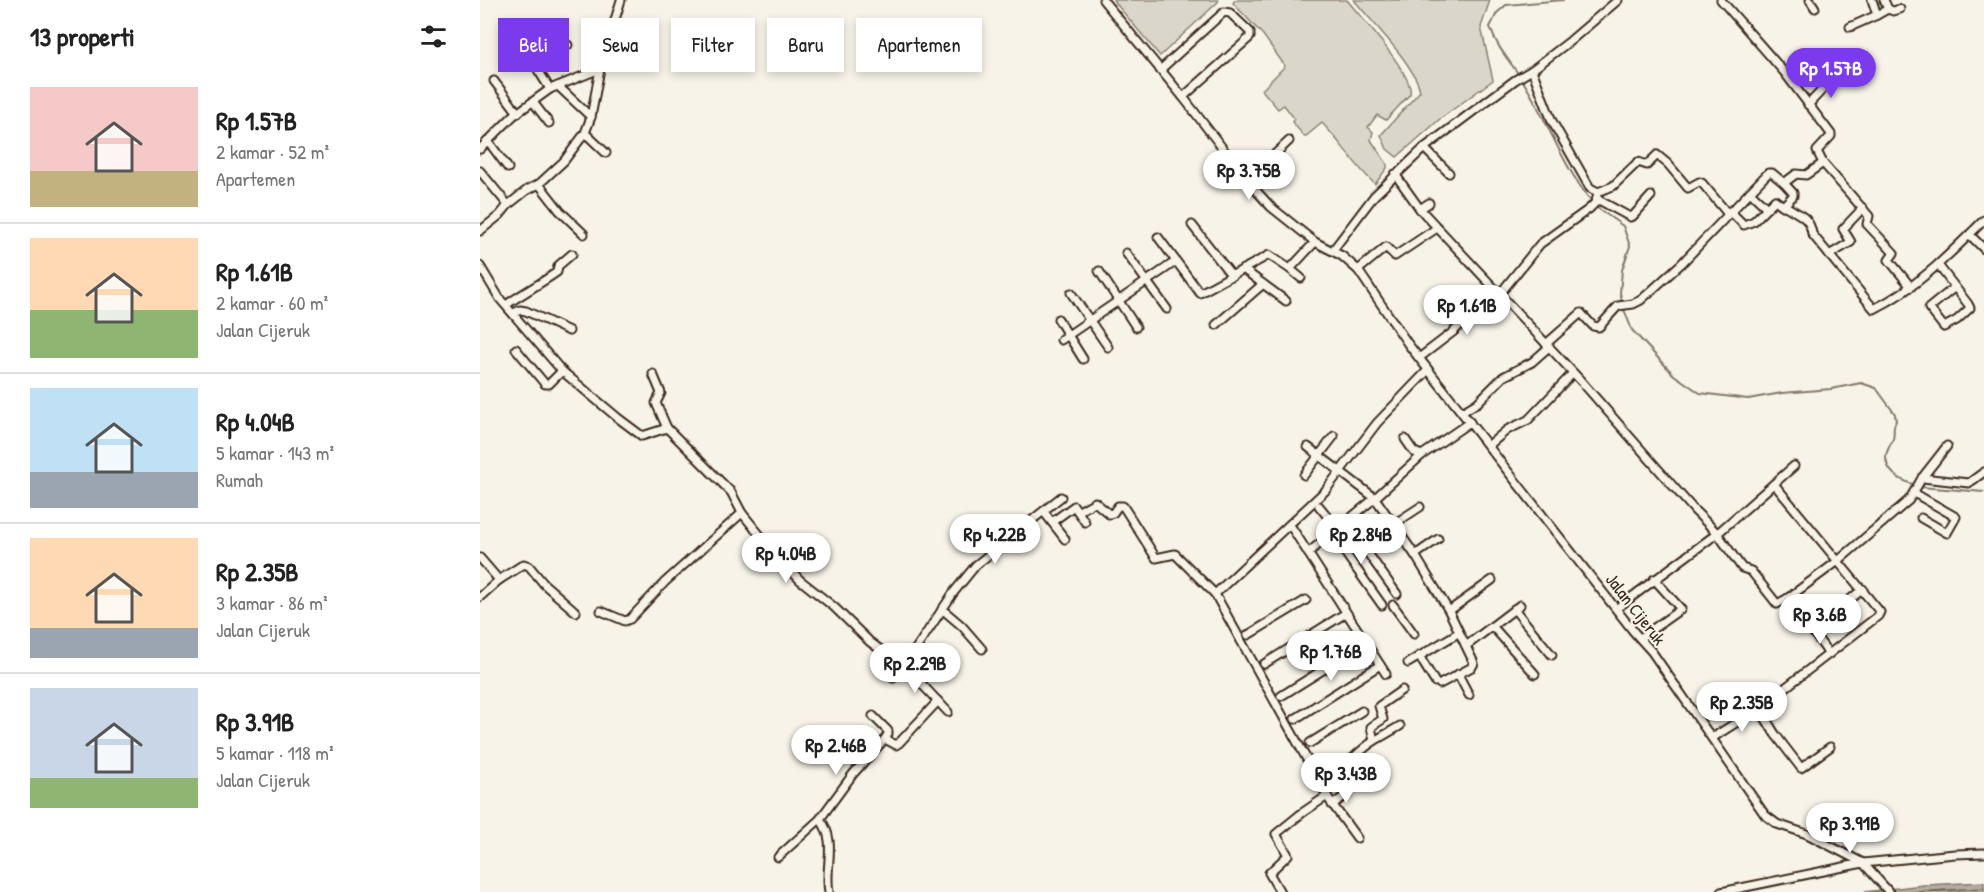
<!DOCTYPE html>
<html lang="id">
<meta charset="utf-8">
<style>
:root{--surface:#fff;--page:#f6f6f6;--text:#222;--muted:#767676;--line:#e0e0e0;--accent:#7c3aed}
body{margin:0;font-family:"Patrick Hand",sans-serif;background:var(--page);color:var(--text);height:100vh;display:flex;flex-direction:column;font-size:22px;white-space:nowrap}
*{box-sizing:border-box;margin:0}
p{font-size:20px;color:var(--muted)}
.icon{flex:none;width:33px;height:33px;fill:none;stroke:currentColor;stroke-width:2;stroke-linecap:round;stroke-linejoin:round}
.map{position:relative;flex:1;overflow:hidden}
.sheet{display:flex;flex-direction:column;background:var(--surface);width:480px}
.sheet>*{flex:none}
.guide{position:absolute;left:18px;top:18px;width:570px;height:54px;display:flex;gap:12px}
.price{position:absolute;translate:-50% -51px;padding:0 14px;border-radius:21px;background:#fff;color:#222;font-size:20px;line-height:39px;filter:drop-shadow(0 2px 3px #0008)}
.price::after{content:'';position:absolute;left:50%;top:36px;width:18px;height:14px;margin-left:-9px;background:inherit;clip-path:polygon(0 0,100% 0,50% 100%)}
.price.active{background:var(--accent);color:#fff}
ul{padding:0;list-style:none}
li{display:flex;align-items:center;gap:18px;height:150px;padding:0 30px}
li+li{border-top:2px solid var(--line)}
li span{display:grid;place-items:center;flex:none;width:168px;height:120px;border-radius:0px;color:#555}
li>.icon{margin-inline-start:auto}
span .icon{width:72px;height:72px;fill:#fffc;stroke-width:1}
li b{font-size:26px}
h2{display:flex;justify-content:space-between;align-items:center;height:72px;padding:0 30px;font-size:26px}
.tag{padding:0 21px;border-radius:0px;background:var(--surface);box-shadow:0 3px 9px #0003;font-size:21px;line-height:54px}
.tag.active{background:var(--accent);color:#fff}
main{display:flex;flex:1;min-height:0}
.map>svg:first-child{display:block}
</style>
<main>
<section class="sheet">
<h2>13 properti<svg class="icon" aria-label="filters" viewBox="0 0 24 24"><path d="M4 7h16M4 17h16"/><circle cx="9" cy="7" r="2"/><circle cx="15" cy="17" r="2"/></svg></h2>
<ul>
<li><span style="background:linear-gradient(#f6c9c9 70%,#c2b280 0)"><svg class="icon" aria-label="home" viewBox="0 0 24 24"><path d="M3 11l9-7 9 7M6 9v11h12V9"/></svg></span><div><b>Rp 1.57B</b><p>2 kamar · 52 m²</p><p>Apartemen</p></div></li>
<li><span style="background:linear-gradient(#ffd9b3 60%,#8fb573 0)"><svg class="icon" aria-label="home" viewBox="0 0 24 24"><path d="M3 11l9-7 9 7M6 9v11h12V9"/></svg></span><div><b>Rp 1.61B</b><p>2 kamar · 60 m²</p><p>Jalan Cijeruk</p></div></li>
<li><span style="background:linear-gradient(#bfe0f5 70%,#9aa5b1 0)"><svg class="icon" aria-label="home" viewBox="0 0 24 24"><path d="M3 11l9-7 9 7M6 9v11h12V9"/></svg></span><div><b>Rp 4.04B</b><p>5 kamar · 143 m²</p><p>Rumah</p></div></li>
<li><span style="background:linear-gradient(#ffd9b3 75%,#9aa5b1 0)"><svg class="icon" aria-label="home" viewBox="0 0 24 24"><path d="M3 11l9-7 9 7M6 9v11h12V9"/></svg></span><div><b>Rp 2.35B</b><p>3 kamar · 86 m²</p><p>Jalan Cijeruk</p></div></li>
<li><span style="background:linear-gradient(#c9d6e8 75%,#8fb573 0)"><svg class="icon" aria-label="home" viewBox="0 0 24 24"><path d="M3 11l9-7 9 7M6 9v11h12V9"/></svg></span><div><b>Rp 3.91B</b><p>5 kamar · 118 m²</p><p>Jalan Cijeruk</p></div></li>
</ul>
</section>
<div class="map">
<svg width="1504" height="892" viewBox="0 0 1504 892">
<rect width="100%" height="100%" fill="#f7f3e8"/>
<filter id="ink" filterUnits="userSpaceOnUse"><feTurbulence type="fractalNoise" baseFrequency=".0167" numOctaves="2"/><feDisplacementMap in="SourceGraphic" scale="12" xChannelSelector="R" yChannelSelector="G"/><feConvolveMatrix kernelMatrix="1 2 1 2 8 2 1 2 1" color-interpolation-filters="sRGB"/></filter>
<g filter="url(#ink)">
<g fill="#dbd6cb" stroke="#8b8074" stroke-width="1.5">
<polygon points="633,0 738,0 738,2 680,56"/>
<path d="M755 0H867C880 16 935 76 930 94L906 120 897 115 888 127 893 132 891 140 907 164V168L895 184C874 165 861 142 842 123L825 137 812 122 814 118 804 105 798 109 782 90 805 66 783 35 753 3Z"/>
<path d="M874 0H1010L1001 27 1013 80 960 119 917 157 907 149 901 135 940 91C936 66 891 21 874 0Z"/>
</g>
<polygon fill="#b4aca0" stroke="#84786c" stroke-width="1.5" points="1504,882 1504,892 1384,892 1443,885"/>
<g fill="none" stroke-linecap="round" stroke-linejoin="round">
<polyline stroke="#6b5e52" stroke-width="1.5" points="1434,892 1504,888"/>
<g stroke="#84786c" stroke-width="2">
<path d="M1083 0 1026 5 1017 13 1010 27C1018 51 1034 65 1046 86 1069 124 1083 167 1112 202"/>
<path d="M1116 207 1143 226 1150 246 1142 270 1140 293 1145 312 1152 330 1194 375 1220 393 1268 399 1302 393 1351 389 1381 383 1396 388 1415 414 1416 421C1412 427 1415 432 1413 439 1411 444 1406 451 1406 457 1406 473 1422 481 1435 485"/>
<polyline points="1440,487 1504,492"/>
</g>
<defs>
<g id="minor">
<polyline points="623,0 703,97 771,185 791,207 835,242 862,256 878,270 928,344 1154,632 1172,652 1285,815 1297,824 1327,834 1383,863 1409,892"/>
<polyline points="1330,0 1335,8"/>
<polyline points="1404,0 1408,9"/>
<polyline points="1397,15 1408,9 1413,11 1420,9"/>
<polyline points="1370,27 1397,15 1392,0"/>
<polyline points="680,70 744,12 750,13 770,32 770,37 767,40 703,97"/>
<polyline points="1052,70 1072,121 1110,188 1118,192 1133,186 1158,162 1167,165 1177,155 1188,164 1208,188 1219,182 1222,183 1248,214"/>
<polyline points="14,81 38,113"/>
<polyline points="78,86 111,117"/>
<polyline points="70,89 58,70 66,61 88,45"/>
<polyline points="53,102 69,123"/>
<polyline points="1328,105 1355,76"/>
<polyline points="105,133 126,153"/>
<polyline points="8,141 28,168"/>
<polyline points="944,148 969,173"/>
<polyline points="0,149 33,116 70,89 120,69 141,0"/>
<polyline points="1343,163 1389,216 1387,224 1414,253 1409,260 1431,287"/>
<polyline points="0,171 28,205"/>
<polyline points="915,174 940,209 1101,381 1214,510 1237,533 1262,568 1271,571 1297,604 1308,598"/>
<polyline points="767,180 809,141"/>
<polyline points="59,184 80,211 104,234"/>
<polyline points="1270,192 1287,208"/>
<polyline points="1117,199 1150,217 1153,216 1171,196"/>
<path d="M1304 205C1317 214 1330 216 1332 234L1394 309C1437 288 1470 254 1504 220"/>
<polyline points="940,209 949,203"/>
<polyline points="1250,211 1264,225 1274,221 1295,200 1303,206 1313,196 1313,193 1304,183"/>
<polyline points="712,225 752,276"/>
<polyline points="0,231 20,215 28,205 47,190 59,184 84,161 105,133 111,117 120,69"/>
<polyline points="1490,235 1504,249"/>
<polyline points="678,237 720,293 789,255 810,269 835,242"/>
<polyline points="853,250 894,196 944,148 1035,80 1052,70 1090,41 1138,0"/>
<polyline points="646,253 687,309"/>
<polyline points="1349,255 1371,242 1363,229 1383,208"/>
<polyline points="1458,265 1488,304 1490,308 1477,320 1464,327 1449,308 1475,287"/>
<polyline points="0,266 20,299 82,371 138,418 162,436 187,428"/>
<polyline points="763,269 806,301"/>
<polyline points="810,269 821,278"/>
<polyline points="878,270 906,247 915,256 957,228"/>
<polyline points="619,271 656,327"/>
<polyline points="591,293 628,347"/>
<polyline points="1019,295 1060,244 1109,209 1116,202 1118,192"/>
<path d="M26 305C43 293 60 284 77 272L78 266 92 254"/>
<polyline points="34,313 40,310 46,311 89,331"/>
<polyline points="578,319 603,359"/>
<polyline points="736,325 783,284"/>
<polyline points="581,340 695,262"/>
<polyline points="1066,344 1101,313 1113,326 1119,327 1138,306 1153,304 1161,300 1202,263 1288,173 1292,173 1304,183 1316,174 1326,175 1343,163 1337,151 1351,136 1351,134 1304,72 1241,0"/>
<polyline points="36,349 65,384 69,384 82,371"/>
<polyline points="939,358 973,332 1015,291"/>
<polyline points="173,374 181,393 176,403 187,428 251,492 262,513 297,556 320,580 354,607 390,642 413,659 427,657 435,650 474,592 496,565 581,497"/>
<polyline points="982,412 997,403 1023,377 1052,362 1069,347"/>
<polyline points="925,439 934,452 942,455"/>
<polyline points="1008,446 1027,430 1048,420 1093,373"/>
<polyline points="828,447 895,498 935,555 969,611 994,663 992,667 960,684"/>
<polyline points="824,475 854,436"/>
<polyline points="1442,478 1489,483 1504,472"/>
<polyline points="1434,493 1476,517 1467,533 1441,518"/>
<polyline points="839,506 857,528"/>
<polyline points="599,511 615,502 629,514 633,513 638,506 643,506 676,558 695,554 735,594 850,801 877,838"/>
<polyline points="564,512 585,539"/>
<polyline points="865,521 917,594"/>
<polyline points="572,522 594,506 605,522"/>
<polyline points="914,524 940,507"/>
<polyline points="812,528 906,674"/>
<polyline points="851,533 902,605"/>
<polyline points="828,553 895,498 942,455 990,422"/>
<polyline points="935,555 958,539"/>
<polyline points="0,558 19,580"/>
<polyline points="735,594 845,491 897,423 948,370"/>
<polyline points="0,597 19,580 44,564 49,566 64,584 96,612"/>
<polyline points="913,605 934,634"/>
<polyline points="1137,608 1239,532 1314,466"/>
<polyline points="462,609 482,626 502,649"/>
<polyline points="1034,609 1072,655"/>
<polyline points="121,611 145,621 150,619 185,582 262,513"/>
<polyline points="969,611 1012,580"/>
<polyline points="1013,627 1055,674"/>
<polyline points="1332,630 1383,589"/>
<polyline points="768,635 826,600"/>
<polyline points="1160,638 1201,609 1174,579"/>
<polyline points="986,646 1040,605"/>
<polyline points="1349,654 1308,598 1358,561 1429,500 1442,478 1467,446"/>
<polyline points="939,656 955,682"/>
<polyline points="419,660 468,712"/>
<polyline points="928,663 978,633"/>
<polyline points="784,664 866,613"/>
<polyline points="978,674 989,695"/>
<polyline points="413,678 409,670 416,659"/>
<polyline points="801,696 886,643"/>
<polyline points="1279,708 1295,734 1321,768 1350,747"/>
<polyline points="393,716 408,731 408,734 405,739"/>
<polyline points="815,719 900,665"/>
<polyline points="1232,738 1279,708 1398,616 1400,612 1294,484"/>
<polyline points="894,741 920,726"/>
<polyline points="830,743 882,711"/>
<path d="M840 781C862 773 875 753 894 741L891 727 903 719 899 706 922 690"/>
<polyline points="852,805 869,793"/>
<polyline points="298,857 340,819"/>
<path d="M349 892C344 866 358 842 340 819L373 774 403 741 405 739 416 745 419 743 458 701"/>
<polyline points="800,892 789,873 808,855 796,834 822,813 847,796"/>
<polyline points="1241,892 1383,863 1475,854 1504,853"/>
</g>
</defs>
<use href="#minor" stroke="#3b2a1e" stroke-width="11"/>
<use href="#minor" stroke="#f7f3e8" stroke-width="7"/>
</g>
</g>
<g text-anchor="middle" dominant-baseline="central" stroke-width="4.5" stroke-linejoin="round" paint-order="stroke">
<g font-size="18" fill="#3b2a1e" stroke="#f7f3e8">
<text transform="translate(1156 609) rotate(52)">Jalan Cijeruk</text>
</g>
</g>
</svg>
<b class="price active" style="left:1351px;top:99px">Rp 1.57B</b>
<b class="price" style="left:769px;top:201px">Rp 3.75B</b>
<b class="price" style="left:987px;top:336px">Rp 1.61B</b>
<b class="price" style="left:515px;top:565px">Rp 4.22B</b>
<b class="price" style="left:881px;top:565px">Rp 2.84B</b>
<b class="price" style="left:306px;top:584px">Rp 4.04B</b>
<b class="price" style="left:1340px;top:645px">Rp 3.6B</b>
<b class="price" style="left:851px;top:682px">Rp 1.76B</b>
<b class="price" style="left:435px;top:694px">Rp 2.29B</b>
<b class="price" style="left:1262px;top:733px">Rp 2.35B</b>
<b class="price" style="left:356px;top:776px">Rp 2.46B</b>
<b class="price" style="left:866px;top:804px">Rp 3.43B</b>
<b class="price" style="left:1370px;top:854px">Rp 3.91B</b>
<div class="guide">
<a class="tag active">Beli</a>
<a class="tag">Sewa</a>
<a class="tag">Filter</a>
<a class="tag">Baru</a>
<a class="tag">Apartemen</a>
</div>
</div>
</main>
